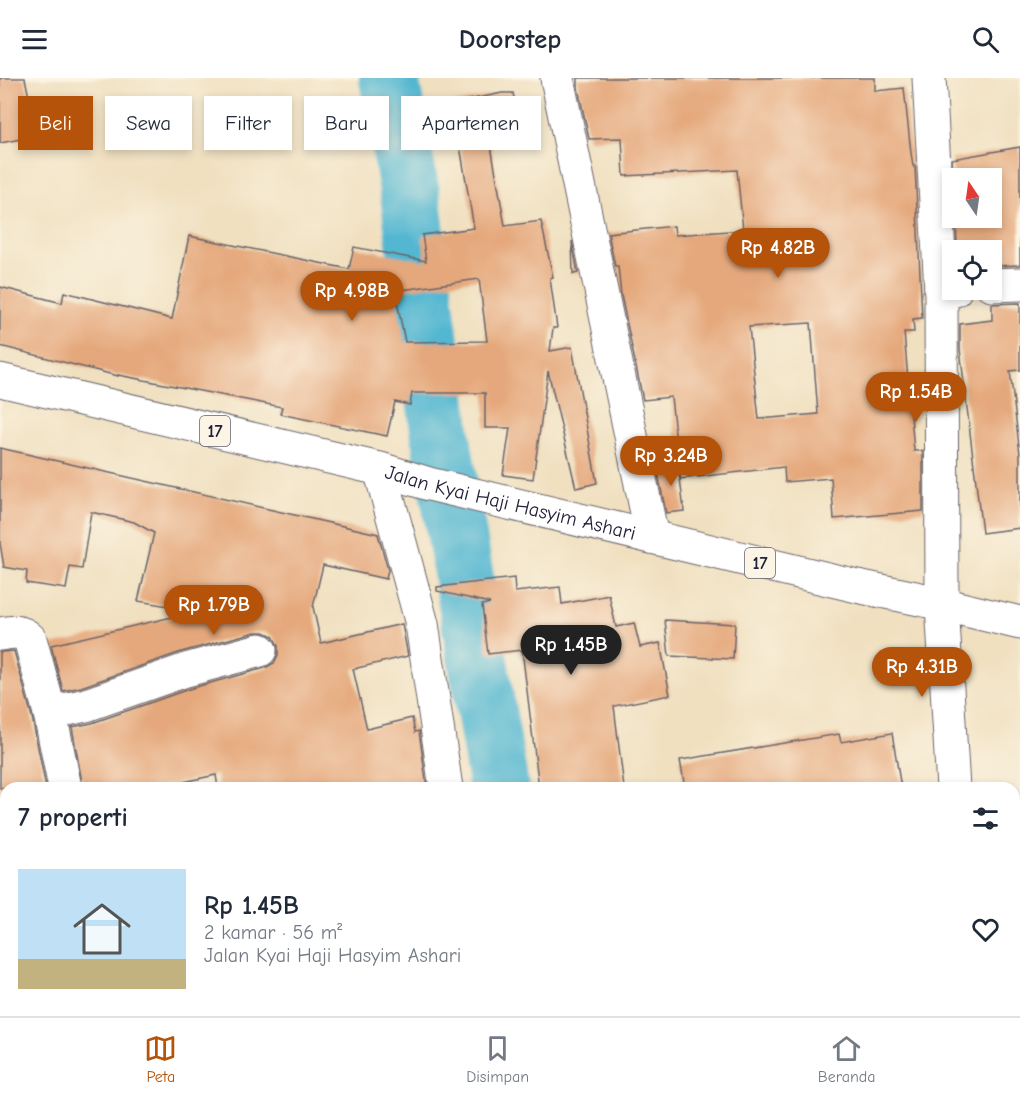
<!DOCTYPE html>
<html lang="id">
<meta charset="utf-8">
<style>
:root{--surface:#fff;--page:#f2f2f3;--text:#1f2937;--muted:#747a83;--line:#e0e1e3;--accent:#b45309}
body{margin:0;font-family:"Comic Neue",sans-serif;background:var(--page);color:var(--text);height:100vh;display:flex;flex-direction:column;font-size:22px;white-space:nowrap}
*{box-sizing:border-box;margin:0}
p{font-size:20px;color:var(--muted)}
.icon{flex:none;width:33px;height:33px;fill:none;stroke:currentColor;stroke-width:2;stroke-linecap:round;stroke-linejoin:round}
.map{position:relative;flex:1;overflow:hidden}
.sheet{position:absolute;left:0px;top:704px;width:1020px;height:236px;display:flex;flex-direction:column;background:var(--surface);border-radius:18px 18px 0 0;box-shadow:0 3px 9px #0003}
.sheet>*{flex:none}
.banner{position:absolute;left:18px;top:18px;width:600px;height:54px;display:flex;gap:12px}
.needle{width:39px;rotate:347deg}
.buttons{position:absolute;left:942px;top:90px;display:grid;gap:12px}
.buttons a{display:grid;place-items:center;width:60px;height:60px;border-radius:0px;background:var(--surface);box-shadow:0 3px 9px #0003;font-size:30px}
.price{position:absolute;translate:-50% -51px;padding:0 14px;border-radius:21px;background:var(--accent);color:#fff;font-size:20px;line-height:39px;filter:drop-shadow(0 2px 3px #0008)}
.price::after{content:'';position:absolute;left:50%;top:36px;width:18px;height:14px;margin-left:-9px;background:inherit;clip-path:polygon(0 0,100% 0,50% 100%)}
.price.current{background:#222;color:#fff}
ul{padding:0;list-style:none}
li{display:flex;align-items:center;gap:18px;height:150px;padding:0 18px}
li+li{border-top:2px solid var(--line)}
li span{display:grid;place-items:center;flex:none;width:168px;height:120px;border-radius:0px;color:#555}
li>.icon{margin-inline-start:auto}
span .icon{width:72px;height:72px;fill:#fffc;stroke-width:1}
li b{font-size:26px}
h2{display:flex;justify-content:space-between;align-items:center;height:72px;padding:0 18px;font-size:26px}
.chip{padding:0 21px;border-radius:0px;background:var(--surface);box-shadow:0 3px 9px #0003;font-size:21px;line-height:54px}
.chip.current{background:var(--accent);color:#fff}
header{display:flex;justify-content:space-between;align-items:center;height:78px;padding:0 18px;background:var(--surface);font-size:27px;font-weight:700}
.tabs{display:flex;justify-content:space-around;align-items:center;height:84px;border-top:2px solid var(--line);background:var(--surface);font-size:16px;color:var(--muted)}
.tabs a{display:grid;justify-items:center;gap:3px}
.tabs .current{color:var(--accent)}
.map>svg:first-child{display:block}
</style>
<header><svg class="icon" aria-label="menu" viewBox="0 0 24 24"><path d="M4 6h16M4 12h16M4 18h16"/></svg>Doorstep<svg class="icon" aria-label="search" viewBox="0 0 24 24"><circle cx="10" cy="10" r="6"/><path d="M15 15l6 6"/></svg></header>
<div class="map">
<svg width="1020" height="938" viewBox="0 0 1020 938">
<rect width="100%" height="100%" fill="#fcf5e5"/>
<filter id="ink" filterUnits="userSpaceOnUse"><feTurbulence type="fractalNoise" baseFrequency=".0167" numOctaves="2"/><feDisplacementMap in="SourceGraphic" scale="12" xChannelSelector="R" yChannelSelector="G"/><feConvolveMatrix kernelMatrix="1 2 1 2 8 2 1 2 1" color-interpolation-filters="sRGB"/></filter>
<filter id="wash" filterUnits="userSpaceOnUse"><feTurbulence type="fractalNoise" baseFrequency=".008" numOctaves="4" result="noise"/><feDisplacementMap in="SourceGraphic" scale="24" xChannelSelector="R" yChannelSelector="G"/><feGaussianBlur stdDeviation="1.35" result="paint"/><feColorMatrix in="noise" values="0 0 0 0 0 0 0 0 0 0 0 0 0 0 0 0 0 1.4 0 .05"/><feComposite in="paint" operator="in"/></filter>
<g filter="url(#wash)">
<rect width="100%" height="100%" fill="#f0e0c0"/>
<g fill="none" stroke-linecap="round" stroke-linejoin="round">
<g stroke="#53b7d1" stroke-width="60">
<polyline points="389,0 410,116 443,374 499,710"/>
<polyline points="538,933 539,938"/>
</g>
</g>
<g id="blocks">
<g fill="#e5a87c" fill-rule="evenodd">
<polygon points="0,0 25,0 37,58 0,65"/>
<path d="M578 0H875V13L904 10 911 75 913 88H915L922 240 913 241 914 254H904L914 373H923V433L834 441 831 400 785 404 784 389 680 401 671 319 643 322 621 217 618 188H615L608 155 674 148 675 157 743 152 737 92 624 98 622 60 589 61 578 10ZM811 245 818 336 759 341 749 249Z"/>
<path d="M502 15H513L522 56 490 62 505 148 541 143 553 199 550 200 557 250H553L550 273 572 269 597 405 576 410 548 293 533 401 503 397 510 350H485V315H412L410 327 395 324 387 358 280 336 282 329 118 297V298L0 268V209L62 225 64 214 172 241 189 158 349 191 354 169 426 183 422 157 474 150 460 68 454 70 444 27ZM479 201 487 263 405 264 395 213Z"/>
<polygon points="1020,69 1020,187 992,188 992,172 957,172 956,140 992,140 992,100 953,100 952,81"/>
<polygon points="572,163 578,195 573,196"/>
<polygon points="1020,225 1020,292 1010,293 1020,376 1020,450 982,455 960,271 960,246 992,242 992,226"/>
<polygon points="0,370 378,456 388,492 386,501 323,487 313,529 321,565 402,546 408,578 353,591 367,651 412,640 415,654 419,653 427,710 218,710 216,697 155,710 83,710 72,649 92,645 192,610 265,590 274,585 278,577 278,568 273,558 264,554 255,554 181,574 81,609 63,613 51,567 198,533 138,523 154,455 134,444 91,434 82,491 70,489 66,511 26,505 27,493 4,489 0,465"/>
<polygon points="678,384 684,433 666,435 656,386"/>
<polygon points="514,500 515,514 560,509 562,526 609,517 616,549 634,545 640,569 660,565 670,617 614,628 624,710 539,710 522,572 488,576 482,527 490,525 437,513 437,509"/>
<polygon points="665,542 735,546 733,581 669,578"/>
<polygon points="14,573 32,639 46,710 0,710 0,574"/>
<polygon points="892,655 901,710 685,710 680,682 839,656 841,664"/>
</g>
</g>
</g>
<g filter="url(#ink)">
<use href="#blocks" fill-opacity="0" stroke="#6a646a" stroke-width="1.5"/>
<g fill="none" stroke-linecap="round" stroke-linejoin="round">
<defs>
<g id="minor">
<polyline points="557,0 652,459"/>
<polyline points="929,0 941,213"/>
<polyline points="992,207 1020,206"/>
<polyline points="380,391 422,546 446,710"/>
<polyline points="942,527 941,213 955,212"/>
<path d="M0 556C12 554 21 552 30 561L50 635 86 627 186 592 260 572"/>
<polyline points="50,635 65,710"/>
<polyline points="1014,826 1020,826"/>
<polyline points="46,938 62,933"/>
<polyline points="467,938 481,934"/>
</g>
<g id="tertiary">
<polyline points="942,527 953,710"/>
<polyline points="966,933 966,938"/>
</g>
<g id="trunk">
<path id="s1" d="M0 302 380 391 429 406 857 508 920 521 1020 545"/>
</g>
</defs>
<use href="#minor" stroke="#6a646a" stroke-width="35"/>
<use href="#tertiary" stroke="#6a646a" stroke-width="35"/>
<use href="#trunk" stroke="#6a646a" stroke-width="35"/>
<use href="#minor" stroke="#fff" stroke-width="33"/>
<use href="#tertiary" stroke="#fff" stroke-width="33"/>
<use href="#trunk" stroke="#fff" stroke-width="33"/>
</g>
</g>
<g text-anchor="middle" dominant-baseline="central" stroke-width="4.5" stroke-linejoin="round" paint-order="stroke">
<g fill="#fcf5e5" stroke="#63616e" stroke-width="1.5">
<rect x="200" y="338" width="30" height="30" rx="4.5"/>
<rect x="745" y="470" width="30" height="30" rx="4.5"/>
</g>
<g font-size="18" font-weight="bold" fill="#22223b">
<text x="215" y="353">17</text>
<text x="760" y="485">17</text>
</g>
<g font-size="20" fill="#22223b" stroke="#fcf5e5">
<text stroke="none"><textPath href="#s1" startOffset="525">Jalan Kyai Haji Hasyim Ashari</textPath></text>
</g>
</g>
</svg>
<div class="buttons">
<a><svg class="needle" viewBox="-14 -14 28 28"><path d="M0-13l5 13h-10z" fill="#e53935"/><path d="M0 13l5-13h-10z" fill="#747a83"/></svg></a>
<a><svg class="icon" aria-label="locate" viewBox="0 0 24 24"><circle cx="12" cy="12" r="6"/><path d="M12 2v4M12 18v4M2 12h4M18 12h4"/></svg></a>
</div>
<b class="price" style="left:778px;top:201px">Rp 4.82B</b>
<b class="price" style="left:352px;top:244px">Rp 4.98B</b>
<b class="price" style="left:916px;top:345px">Rp 1.54B</b>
<b class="price" style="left:671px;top:409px">Rp 3.24B</b>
<b class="price" style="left:214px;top:558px">Rp 1.79B</b>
<b class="price current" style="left:571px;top:598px">Rp 1.45B</b>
<b class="price" style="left:922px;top:620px">Rp 4.31B</b>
<div class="banner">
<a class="chip current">Beli</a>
<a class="chip">Sewa</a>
<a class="chip">Filter</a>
<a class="chip">Baru</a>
<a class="chip">Apartemen</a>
</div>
<section class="sheet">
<h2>7 properti<svg class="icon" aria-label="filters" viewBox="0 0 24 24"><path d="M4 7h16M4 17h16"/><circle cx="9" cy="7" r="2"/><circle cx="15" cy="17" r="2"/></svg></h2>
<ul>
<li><span style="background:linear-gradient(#bfe0f5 75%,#c2b280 0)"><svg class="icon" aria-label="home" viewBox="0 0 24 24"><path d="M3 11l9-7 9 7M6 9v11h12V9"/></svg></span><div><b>Rp 1.45B</b><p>2 kamar · 56 m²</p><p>Jalan Kyai Haji Hasyim Ashari</p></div><svg class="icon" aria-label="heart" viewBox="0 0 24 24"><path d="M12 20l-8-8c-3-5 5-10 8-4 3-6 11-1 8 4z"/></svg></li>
</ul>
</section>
</div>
<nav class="tabs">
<a class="current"><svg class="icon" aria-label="map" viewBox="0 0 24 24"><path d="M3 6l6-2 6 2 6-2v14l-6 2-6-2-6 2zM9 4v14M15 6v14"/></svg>Peta</a>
<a><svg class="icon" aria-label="saved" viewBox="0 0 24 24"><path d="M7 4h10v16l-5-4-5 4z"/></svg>Disimpan</a>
<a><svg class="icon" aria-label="home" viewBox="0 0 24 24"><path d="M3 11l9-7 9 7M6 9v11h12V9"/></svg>Beranda</a>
</nav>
